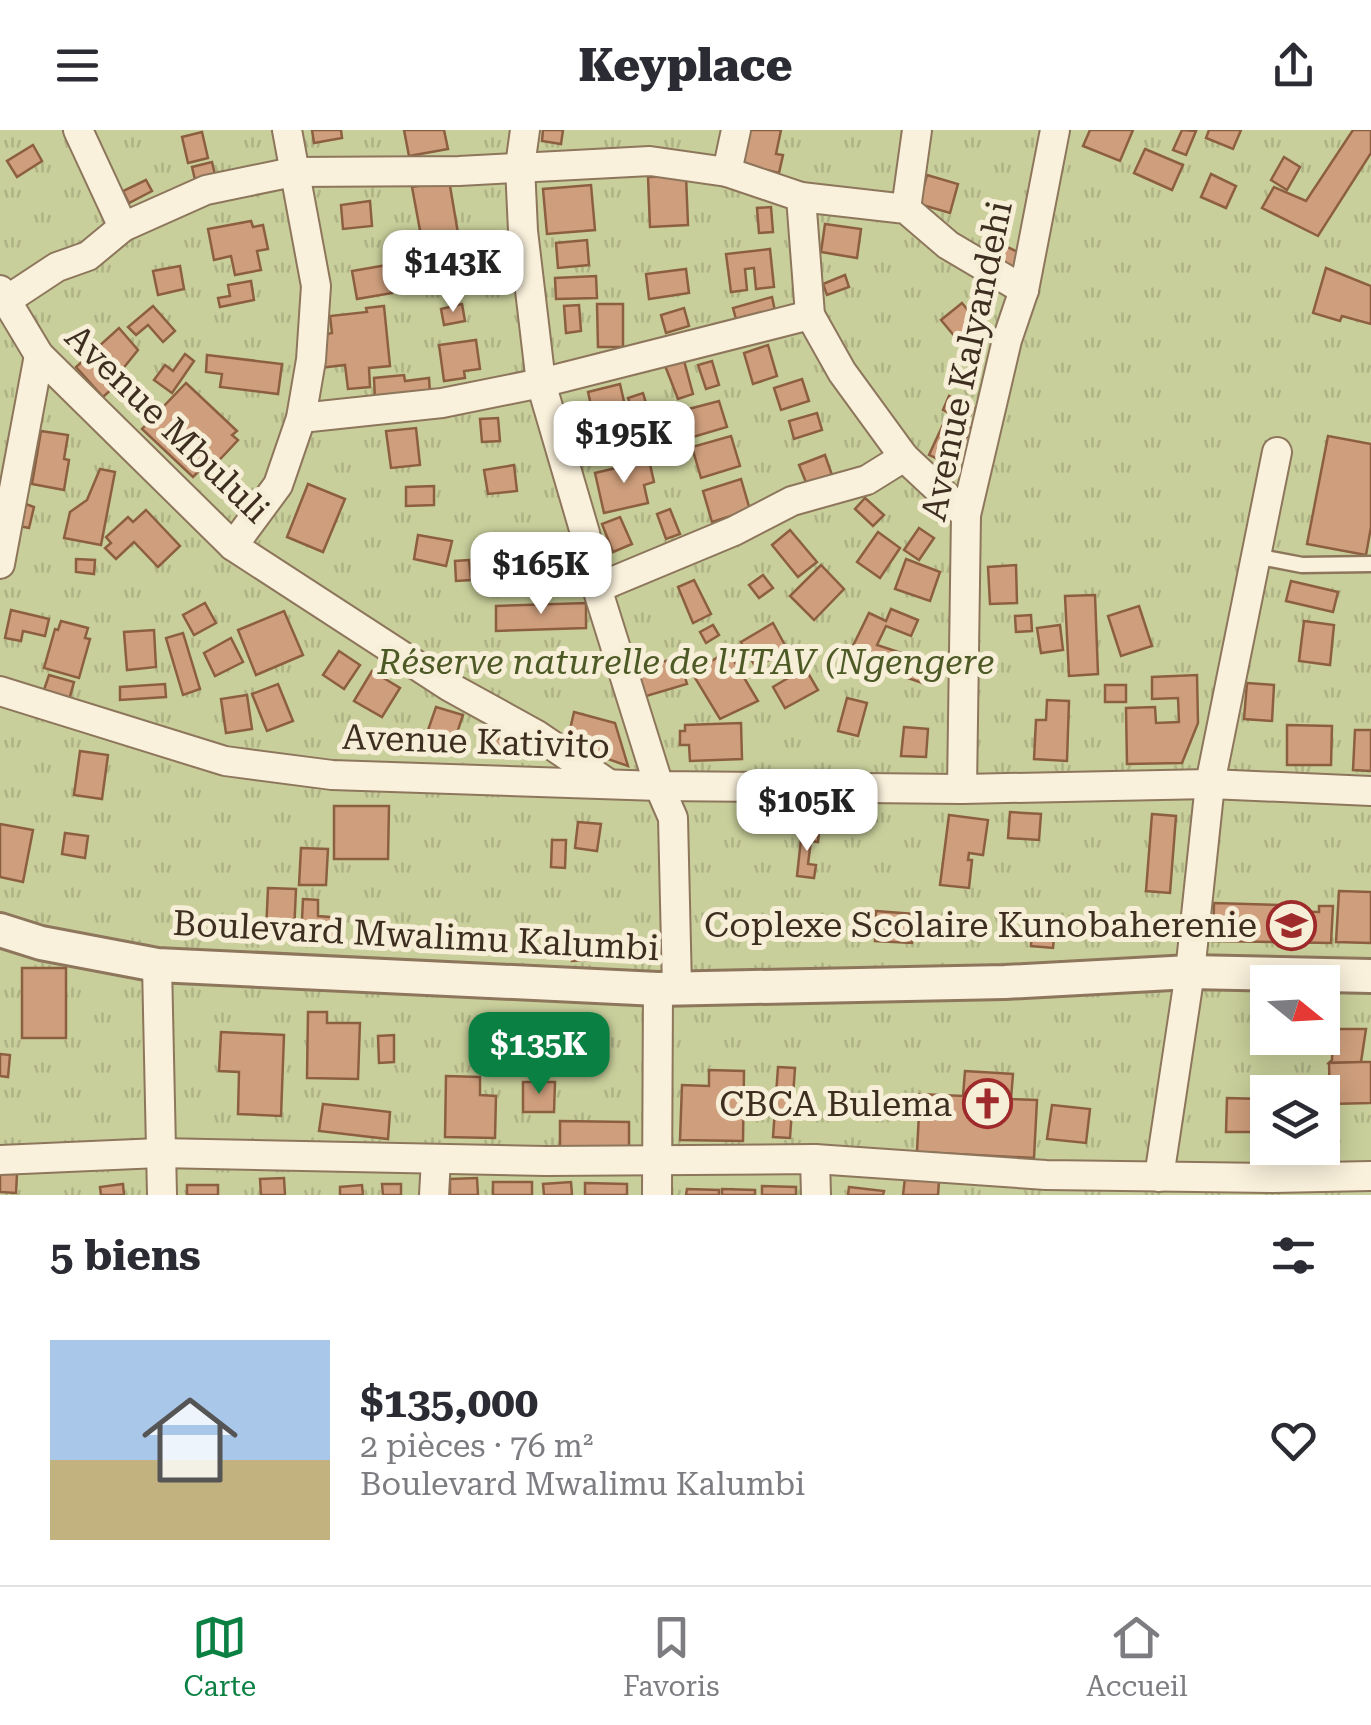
<!DOCTYPE html>
<html lang="fr">
<meta charset="utf-8">
<style>
:root{--surface:#fff;--page:#f2f2f3;--text:#2b2b33;--muted:#7c7c81;--line:#e1e1e2;--accent:#0b8043}
body{margin:0;font-family:"Roboto Serif",serif;background:var(--page);color:var(--text);height:100vh;display:flex;flex-direction:column;font-size:38px;white-space:nowrap}
*{box-sizing:border-box;margin:0}
p{font-size:32px;color:var(--muted)}
.icon{flex:none;width:55px;height:55px;fill:none;stroke:currentColor;stroke-width:2;stroke-linecap:round;stroke-linejoin:round}
.map{position:relative;height:1065px;overflow:hidden}
.side{display:flex;flex-direction:column;background:var(--surface);flex:1}
.side>*{flex:none}
.needle{width:65px;rotate:108deg}
.fabs{position:absolute;left:1250px;top:835px;display:grid;gap:20px}
.fabs a{display:grid;place-items:center;width:90px;height:90px;border-radius:0px;background:var(--surface);box-shadow:0 5px 25px #0003;font-size:50px}
.price{position:absolute;translate:-50% -85px;padding:0 22px;border-radius:20px;background:#fff;color:#222;font-size:32px;line-height:65px;filter:drop-shadow(0 2px 5px #0008)}
.price::after{content:'';position:absolute;left:50%;top:60px;width:30px;height:22px;margin-left:-15px;background:inherit;clip-path:polygon(0 0,100% 0,50% 100%)}
.price.current{background:var(--accent);color:#fff}
ul{padding:0;list-style:none}
li{display:flex;align-items:center;gap:30px;height:250px;padding:0 50px}
li+li{border-top:2px solid var(--line)}
li span{display:grid;place-items:center;flex:none;width:280px;height:200px;border-radius:0px;color:#555}
li>.icon{margin-inline-start:auto}
span .icon{width:120px;height:120px;fill:#fffc;stroke-width:1}
li b{font-size:42px}
h2{display:flex;justify-content:space-between;align-items:center;height:120px;padding:0 50px;font-size:42px}
header{display:flex;justify-content:space-between;align-items:center;height:130px;padding:0 50px;background:var(--surface);font-size:45px;font-weight:800}
.menu{display:flex;justify-content:space-around;align-items:center;height:140px;border-top:2px solid var(--line);background:var(--surface);font-size:28px;color:var(--muted)}
.menu a{display:grid;justify-items:center;gap:5px}
.menu .current{color:var(--accent)}
.map>svg:first-child{display:block}
</style>
<header><svg class="icon" aria-label="menu" viewBox="0 0 24 24"><path d="M4 6h16M4 12h16M4 18h16"/></svg>Keyplace<svg class="icon" aria-label="share" viewBox="0 0 24 24"><path d="M12 15V3M7 8l5-5 5 5M5 13v7h14v-7"/></svg></header>
<div class="map">
<svg width="1371" height="1065" viewBox="0 0 1371 1065">
<defs>
<pattern id="park-tufts" width="24" height="20" patternUnits="userSpaceOnUse" patternTransform="scale(2.5)"><rect width="24" height="20" fill="#c9cf9b"/><path d="M3 7l-1-3M5 7V3M7 7l1-3M15 17l-1-3M17 17v-4M19 17l1-3" fill="none" stroke="#aeb285"/></pattern>
</defs>
<rect width="100%" height="100%" fill="#f0e4c8"/>
<path fill="url(#park-tufts)" fill-rule="evenodd" d="M0 0H1371V1065H0ZM1268 852H1322V908H1268ZM1268 962H1322V1018H1268Z"/>
<g fill="#cf9f7d" stroke="#8d5f41" stroke-width="2.5">
<polygon points="312,0 341,0 342,8 314,13"/>
<polygon points="404,0 444,0 448,19 409,26"/>
<polygon points="543,0 563,0 561,14 542,11"/>
<polygon points="746,0 781,0 776,24 783,25 779,43 738,33"/>
<polygon points="1090,0 1133,0 1120,31 1083,16"/>
<polygon points="1182,0 1196,1 1186,25 1173,20"/>
<polygon points="1209,0 1241,0 1233,19 1206,8"/>
<polygon points="1353,0 1371,0 1371,23 1318,106 1262,78 1274,57 1306,71"/>
<polygon points="202,2 208,28 188,33 182,7"/>
<polygon points="33,15 42,31 17,47 7,31"/>
<polygon points="1145,19 1183,35 1172,60 1134,43"/>
<polygon points="1284,27 1300,37 1287,60 1271,50"/>
<polygon points="212,32 216,49 196,54 192,37"/>
<polygon points="1211,44 1236,56 1226,78 1201,67"/>
<polygon points="927,45 958,54 950,83 919,74"/>
<polygon points="686,46 688,95 650,97 648,47"/>
<polygon points="146,50 152,61 129,73 123,61"/>
<polygon points="449,50 460,115 424,122 412,57"/>
<polygon points="591,55 595,100 547,104 543,59"/>
<polygon points="370,71 372,96 343,99 341,75"/>
<polygon points="771,77 773,102 759,103 757,78"/>
<polygon points="251,91 253,97 263,95 268,119 257,121 261,140 235,145 231,126 214,130 208,99"/>
<polygon points="825,94 861,99 857,128 821,122"/>
<polygon points="587,110 589,135 558,138 556,113"/>
<polygon points="995,111 1020,123 1013,138 987,127"/>
<polygon points="770,119 774,157 756,159 754,138 745,139 747,160 731,162 726,124"/>
<polygon points="461,121 465,148 430,154 425,126"/>
<polygon points="387,135 392,163 357,169 352,141"/>
<polygon points="180,136 184,159 158,165 153,141"/>
<polygon points="1326,138 1371,156 1371,194 1342,186 1340,191 1313,183"/>
<polygon points="686,139 689,163 649,169 646,144"/>
<polygon points="845,145 849,157 827,165 823,154"/>
<polygon points="596,146 597,168 556,169 555,148"/>
<polygon points="251,151 254,170 220,177 218,168 230,166 228,155"/>
<polygon points="772,167 775,181 737,193 733,178"/>
<polygon points="962,173 977,191 956,208 941,190"/>
<polygon points="462,174 465,191 444,195 441,179"/>
<polygon points="597,174 623,174 623,217 598,217"/>
<polygon points="579,175 581,201 566,203 564,176"/>
<polygon points="153,176 175,201 163,212 148,195 136,205 128,197"/>
<polygon points="384,176 390,236 369,238 370,257 348,259 345,235 319,238 323,205 332,203 330,186 367,182 366,178"/>
<polygon points="684,178 689,196 666,203 661,185"/>
<polygon points="119,198 138,220 121,241 125,247 103,267 76,237"/>
<polygon points="476,210 480,239 464,241 465,248 444,251 439,215"/>
<polygon points="768,215 777,246 753,254 744,223"/>
<polygon points="185,224 194,231 172,263 154,250 165,235 173,241"/>
<polygon points="207,225 282,234 278,264 220,257 222,244 206,242"/>
<polygon points="683,227 693,264 678,269 664,233"/>
<polygon points="712,231 719,255 706,259 698,235"/>
<polygon points="404,245 405,251 429,248 430,263 375,270 374,248"/>
<polygon points="802,249 809,271 781,280 774,258"/>
<polygon points="186,253 237,301 232,305 238,310 209,341 204,336 193,347 142,299"/>
<polygon points="620,254 628,289 596,297 588,262"/>
<polygon points="643,263 651,290 637,294 628,268"/>
<polygon points="949,266 974,278 967,292 943,280"/>
<polygon points="719,271 727,297 693,307 685,280"/>
<polygon points="817,283 822,300 794,309 789,291"/>
<polygon points="947,286 971,298 953,336 929,325"/>
<polygon points="498,288 500,311 482,312 480,289"/>
<polygon points="659,291 664,310 643,314 639,296"/>
<polygon points="416,298 420,335 391,338 386,301"/>
<polygon points="41,301 68,305 64,329 69,330 64,360 32,354"/>
<polygon points="731,306 740,336 701,348 692,317"/>
<polygon points="1328,306 1371,314 1371,397 1366,425 1307,414"/>
<polygon points="639,310 642,322 615,328 612,316"/>
<polygon points="825,325 832,345 807,355 799,335"/>
<polygon points="649,330 654,352 644,355 648,373 604,383 595,343"/>
<polygon points="514,335 517,361 488,364 484,340"/>
<polygon points="100,339 115,342 101,415 64,408 70,382 87,370"/>
<polygon points="741,349 750,380 712,392 703,361"/>
<polygon points="308,354 345,369 323,422 287,407"/>
<polygon points="434,356 434,375 406,376 406,357"/>
<polygon points="865,368 884,385 873,396 855,379"/>
<polygon points="23,373 34,377 29,398 19,396"/>
<polygon points="670,379 680,404 666,409 657,384"/>
<polygon points="146,380 180,416 158,437 134,412 116,429 105,418 111,413 106,407 128,387 133,392"/>
<polygon points="620,387 632,414 613,422 602,394"/>
<polygon points="919,398 934,408 919,430 904,420"/>
<polygon points="790,400 817,432 798,447 772,415"/>
<polygon points="878,402 900,418 880,448 857,432"/>
<polygon points="418,405 452,411 446,436 414,429"/>
<polygon points="76,429 95,430 94,444 76,442"/>
<polygon points="906,429 940,442 930,471 895,459"/>
<polygon points="469,430 471,450 456,451 455,431"/>
<polygon points="821,435 844,459 814,490 790,466"/>
<polygon points="1016,435 1017,473 990,474 988,437"/>
<polygon points="763,445 773,458 759,468 749,455"/>
<polygon points="694,450 711,484 693,493 678,457"/>
<polygon points="1291,451 1338,462 1333,482 1286,471"/>
<polygon points="1095,465 1098,544 1069,546 1065,466"/>
<polygon points="205,473 216,493 194,505 183,485"/>
<polygon points="586,473 586,498 496,501 496,476"/>
<polygon points="1139,476 1152,516 1121,526 1108,486"/>
<polygon points="891,479 918,490 911,506 886,496 877,515 929,532 922,553 867,534 869,529 851,520 869,483 886,491"/>
<polygon points="11,480 49,489 45,506 23,501 21,511 5,508"/>
<polygon points="284,481 303,525 256,545 238,500"/>
<polygon points="1031,485 1032,501 1016,502 1015,486"/>
<polygon points="61,491 88,498 85,508 90,509 79,548 44,538 55,499 58,500"/>
<polygon points="1304,491 1334,495 1330,535 1299,531"/>
<polygon points="773,493 787,519 756,538 741,512"/>
<polygon points="713,495 719,505 706,513 700,502"/>
<polygon points="1060,495 1063,520 1041,523 1037,498"/>
<polygon points="154,500 156,537 127,540 124,502"/>
<polygon points="183,503 200,559 183,565 166,508"/>
<polygon points="231,508 243,532 215,546 204,523"/>
<polygon points="339,521 360,535 344,559 323,545"/>
<polygon points="728,521 758,571 720,589 692,543"/>
<polygon points="679,527 687,554 643,567 635,540"/>
<polygon points="805,538 818,560 785,578 773,557"/>
<polygon points="372,541 400,558 382,587 354,571"/>
<polygon points="49,545 74,552 69,570 43,563"/>
<polygon points="1197,545 1198,593 1182,633 1127,634 1126,578 1155,577 1156,593 1179,592 1178,568 1152,569 1152,547"/>
<polygon points="1247,553 1274,555 1272,591 1244,589"/>
<polygon points="165,554 166,567 120,570 120,557"/>
<polygon points="278,554 293,591 267,601 252,564"/>
<rect x="1105" y="555" width="21" height="17"/>
<polygon points="247,565 252,599 226,603 221,569"/>
<polygon points="847,568 867,573 858,606 838,601"/>
<polygon points="1047,570 1069,571 1067,631 1034,629 1036,590 1046,590"/>
<polygon points="436,577 463,585 454,612 427,603"/>
<polygon points="574,582 615,593 628,636 602,627 569,604"/>
<polygon points="741,593 742,629 690,631 689,615 680,615 680,601 685,601 685,595"/>
<polygon points="1287,595 1332,596 1331,635 1287,635"/>
<polygon points="904,597 928,599 926,627 901,626"/>
<polygon points="1355,600 1371,600 1371,641 1353,640"/>
<polygon points="486,605 505,610 500,626 482,621"/>
<polygon points="80,621 108,625 102,669 74,665"/>
<polygon points="334,676 389,676 388,729 334,729"/>
<polygon points="1010,682 1041,684 1039,710 1008,708"/>
<polygon points="1152,684 1176,686 1170,763 1146,761"/>
<polygon points="949,685 988,690 983,725 969,723 968,730 972,730 969,758 940,755"/>
<polygon points="578,692 601,694 597,721 575,718"/>
<polygon points="0,694 33,700 23,752 0,747"/>
<polygon points="802,700 819,702 818,712 811,711 808,734 816,735 814,748 797,746"/>
<polygon points="65,703 88,706 85,728 62,724"/>
<polygon points="552,710 566,710 565,738 551,737"/>
<polygon points="301,718 328,719 326,755 299,755"/>
<polygon points="268,758 296,759 294,803 266,802"/>
<polygon points="1339,761 1371,762 1371,813 1336,812"/>
<polygon points="303,769 318,770 318,786 342,788 340,813 301,811"/>
<polygon points="1214,773 1279,775 1278,781 1319,782 1319,776 1333,776 1331,813 1213,811"/>
<polygon points="876,781 914,784 912,813 875,811"/>
<polygon points="1032,796 1055,798 1053,818 1031,816"/>
<polygon points="625,811 626,828 572,831 571,814"/>
<rect x="22" y="838" width="44" height="70"/>
<polygon points="308,882 327,882 327,893 360,893 358,949 307,948"/>
<polygon points="484,894 511,894 511,920 483,920"/>
<polygon points="1333,899 1366,899 1361,932 1329,933 1332,930"/>
<polygon points="221,902 284,905 281,986 238,984 239,942 219,941"/>
<polygon points="394,905 394,932 379,933 378,906"/>
<polygon points="0,924 10,925 8,947 0,946"/>
<polygon points="1361,932 1371,932 1371,973 1330,974 1329,933"/>
<polygon points="778,937 795,938 790,1008 773,1007"/>
<polygon points="709,940 744,941 743,1011 680,1010 682,955 709,956"/>
<polygon points="965,941 1013,944 1011,969 1037,970 1034,1028 917,1022 920,964 963,966"/>
<polygon points="446,946 480,947 480,965 496,966 495,1008 445,1007"/>
<polygon points="523,952 555,952 554,982 523,982"/>
<polygon points="1227,968 1260,969 1259,1002 1226,1002"/>
<polygon points="323,974 390,982 388,1009 319,1001"/>
<polygon points="1052,975 1090,979 1086,1013 1047,1009"/>
<polygon points="560,991 629,992 629,1019 560,1016"/>
<polygon points="0,1044 17,1044 16,1063 0,1062"/>
<polygon points="284,1048 285,1065 261,1065 260,1049"/>
<polygon points="477,1048 478,1065 450,1065 450,1049"/>
<polygon points="905,1048 939,1051 938,1065 903,1065"/>
<rect x="493" y="1052" width="39" height="13"/>
<polygon points="571,1052 572,1065 544,1065 543,1054"/>
<polygon points="585,1053 627,1054 627,1065 585,1065"/>
<polygon points="123,1054 124,1065 101,1065 100,1057"/>
<polygon points="382,1054 401,1054 401,1065 383,1065"/>
<rect x="187" y="1055" width="31" height="10"/>
<polygon points="362,1055 363,1065 340,1065 340,1057"/>
<polygon points="762,1056 796,1057 796,1065 762,1065"/>
<polygon points="849,1057 884,1061 883,1065 848,1065"/>
<polygon points="687,1059 719,1060 719,1065 686,1065"/>
<polygon points="722,1059 755,1060 755,1065 722,1065"/>
</g>
<g fill="none" stroke-linecap="round" stroke-linejoin="round">
<defs>
<polyline id="service" points="1255,426 1302,435 1371,434"/>
<g id="minor">
<polyline points="78,0 123,97"/>
<polyline points="525,0 520,36 523,101 541,253 585,403 597,458 659,656 673,688 677,858"/>
<polyline points="727,42 736,0"/>
<polyline points="801,67 810,185 842,242 904,327 966,385"/>
<polyline points="906,79 917,0"/>
<polyline points="0,160 39,225 233,416 450,557 537,605 606,652"/>
<polyline points="7,170 57,137 88,126 123,97 206,60 293,42 459,41 650,31 727,42 801,67 906,79 948,115 1024,160"/>
<polyline points="301,288 442,273 541,253 810,185"/>
<polyline points="233,416 278,355 301,288 311,230 316,156 287,0"/>
<polyline points="0,434 39,225"/>
<polyline points="597,458 734,401 792,371 867,350 904,327"/>
<polyline points="0,561 225,631 332,645 659,656 962,659 1210,654 1371,661"/>
<polyline points="962,659 966,385 1007,210 1024,160 1055,0"/>
<polyline points="157,835 162,1065"/>
<polyline points="815,1029 816,1065"/>
<polyline points="0,1030 159,1023 546,1031 815,1029 1046,1045 1273,1048 1371,1046"/>
<polyline points="1159,1047 1190,842 1210,654 1277,322"/>
<polyline points="434,1065 436,1029"/>
<polyline points="657,1065 658,859"/>
</g>
<polyline id="tertiary" points="0,800 41,813 157,835 658,859 1005,852 1190,842 1371,846"/>
</defs>
<use href="#service" stroke="#8d765c" stroke-width="19"/>
<use href="#minor" stroke="#8d765c" stroke-width="32"/>
<use href="#tertiary" stroke="#8d765c" stroke-width="38"/>
<use href="#service" stroke="#faf1dc" stroke-width="14"/>
<use href="#minor" stroke="#faf1dc" stroke-width="28"/>
<use href="#tertiary" stroke="#faf1dc" stroke-width="32"/>
</g>
<defs>
<symbol id="school-ring" viewBox="-11 -11 22 22"><circle r="9.5" fill="#f7eed8" stroke="#9e2a2b" stroke-width="1.5"/><path d="M0-5L7-2L0 1L-7-2ZM-4 1L0 2.5L4 1V4Q0 6-4 4Z" fill="#9e2a2b"/></symbol>
<symbol id="church-ring" viewBox="-11 -11 22 22"><circle r="9.5" fill="#f7eed8" stroke="#9e2a2b" stroke-width="1.5"/><path d="M-1.2-6h2.4v3.5h3.3v2.4h-3.3V6h-2.4V-.1h-3.3v-2.4h3.3Z" fill="#9e2a2b"/></symbol>
</defs>
<g fill-rule="evenodd">
<use href="#school-ring" x="1264" y="768" width="55" height="55"/>
<use href="#church-ring" x="960" y="946" width="55" height="55"/>
</g>
<g text-anchor="middle" dominant-baseline="central" stroke-width="10" stroke-linejoin="round" paint-order="stroke">
<g font-size="35" fill="#3d2e20" stroke="#f7eed8">
<text transform="translate(967 231) rotate(-78)">Avenue Kalyandehi</text>
<text transform="translate(167 294) rotate(44)">Avenue Mbululi</text>
<text transform="translate(476 612) rotate(2)">Avenue Kativito</text>
<text transform="translate(416 806) rotate(3)">Boulevard Mwalimu Kalumbi</text>
</g>
<g font-size="35" font-style="italic" fill="#4d5a26" stroke="#f7eed8">
<text x="686" y="532">Réserve naturelle de l'ITAV (Ngengere</text>
</g>
<g font-size="35" fill="#3d2e20" stroke="#f7eed8" text-anchor="end">
<text x="1257" y="795">Coplexe Scolaire Kunobaherenie</text>
<text x="952" y="974">CBCA Bulema</text>
</g>
</g>
</svg>
<div class="fabs">
<a><svg class="needle" viewBox="-14 -14 28 28"><path d="M0-13l5 13h-10z" fill="#e53935"/><path d="M0 13l5-13h-10z" fill="#7c7c81"/></svg></a>
<a><svg class="icon" aria-label="layers" viewBox="0 0 24 24"><path d="M12 4l9 5-9 5-9-5zM3 14l9 5 9-5"/></svg></a>
</div>
<b class="price" style="left:453px;top:185px">$143K</b>
<b class="price" style="left:624px;top:356px">$195K</b>
<b class="price" style="left:541px;top:487px">$165K</b>
<b class="price" style="left:807px;top:724px">$105K</b>
<b class="price current" style="left:539px;top:967px">$135K</b>
</div>
<section class="side">
<h2>5 biens<svg class="icon" aria-label="filters" viewBox="0 0 24 24"><path d="M4 7h16M4 17h16"/><circle cx="9" cy="7" r="2"/><circle cx="15" cy="17" r="2"/></svg></h2>
<ul>
<li><span style="background:linear-gradient(#a9c7e8 60%,#c2b280 0)"><svg class="icon" aria-label="home" viewBox="0 0 24 24"><path d="M3 11l9-7 9 7M6 9v11h12V9"/></svg></span><div><b>$135,000</b><p>2 pièces · 76 m²</p><p>Boulevard Mwalimu Kalumbi</p></div><svg class="icon" aria-label="heart" viewBox="0 0 24 24"><path d="M12 20l-8-8c-3-5 5-10 8-4 3-6 11-1 8 4z"/></svg></li>
</ul>
</section>
<nav class="menu">
<a class="current"><svg class="icon" aria-label="map" viewBox="0 0 24 24"><path d="M3 6l6-2 6 2 6-2v14l-6 2-6-2-6 2zM9 4v14M15 6v14"/></svg>Carte</a>
<a><svg class="icon" aria-label="saved" viewBox="0 0 24 24"><path d="M7 4h10v16l-5-4-5 4z"/></svg>Favoris</a>
<a><svg class="icon" aria-label="home" viewBox="0 0 24 24"><path d="M3 11l9-7 9 7M6 9v11h12V9"/></svg>Accueil</a>
</nav>
